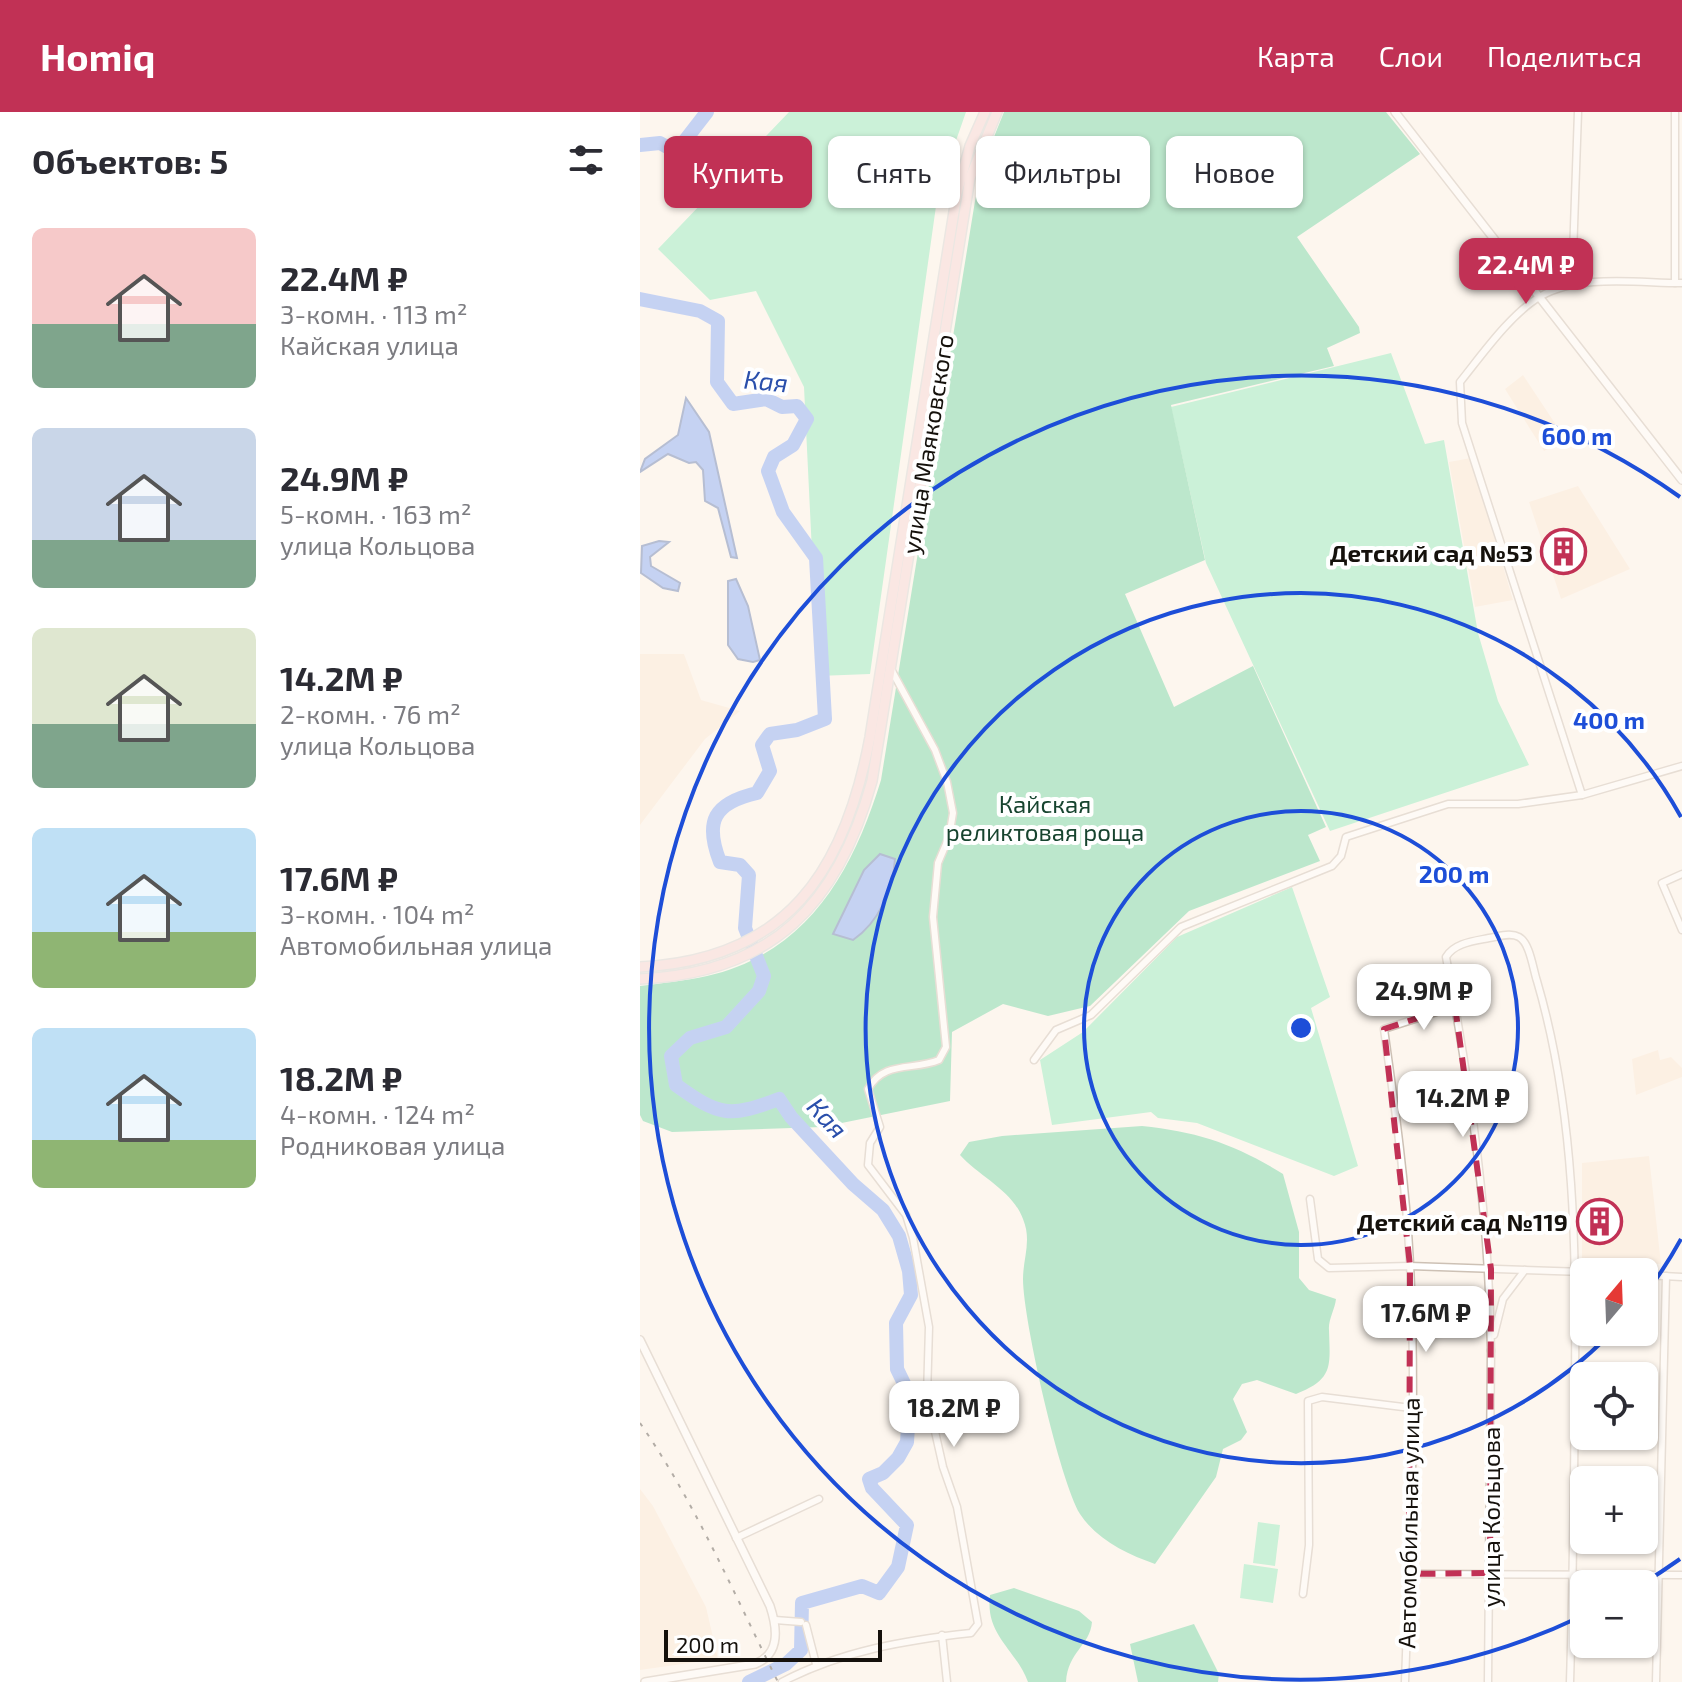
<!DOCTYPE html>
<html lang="ru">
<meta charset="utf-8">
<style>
:root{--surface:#fff;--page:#f2f2f3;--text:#2b2b33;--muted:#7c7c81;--accent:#c13155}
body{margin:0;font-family:"Exo 2",sans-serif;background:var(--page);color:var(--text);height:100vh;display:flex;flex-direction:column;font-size:30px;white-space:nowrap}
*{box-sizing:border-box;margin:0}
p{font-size:26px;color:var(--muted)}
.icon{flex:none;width:44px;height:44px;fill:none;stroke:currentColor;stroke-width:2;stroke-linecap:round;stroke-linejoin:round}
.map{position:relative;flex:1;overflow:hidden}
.sheet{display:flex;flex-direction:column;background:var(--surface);width:640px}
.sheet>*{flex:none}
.guide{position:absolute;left:24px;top:24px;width:760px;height:72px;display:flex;gap:16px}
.needle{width:52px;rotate:19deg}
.buttons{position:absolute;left:930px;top:1146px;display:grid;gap:16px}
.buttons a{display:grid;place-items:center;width:88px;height:88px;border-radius:12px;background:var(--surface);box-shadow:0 2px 6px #0004;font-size:40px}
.scale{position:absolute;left:24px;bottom:20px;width:218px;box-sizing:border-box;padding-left:8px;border:4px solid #15110c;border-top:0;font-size:22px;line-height:28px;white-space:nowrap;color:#15110c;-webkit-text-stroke:6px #fff;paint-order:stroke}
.price{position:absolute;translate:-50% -68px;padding:0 18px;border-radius:16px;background:#fff;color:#222;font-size:26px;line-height:52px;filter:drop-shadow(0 2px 4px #0008)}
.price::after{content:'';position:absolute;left:50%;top:48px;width:24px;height:18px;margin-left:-12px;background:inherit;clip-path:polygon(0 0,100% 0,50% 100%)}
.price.selected{background:var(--accent);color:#fff}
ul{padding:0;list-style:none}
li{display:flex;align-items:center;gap:24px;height:200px;padding:0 32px}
li span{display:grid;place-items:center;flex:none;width:224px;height:160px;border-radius:12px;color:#555}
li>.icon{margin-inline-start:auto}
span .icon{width:96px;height:96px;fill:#fffc;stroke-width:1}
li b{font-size:34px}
h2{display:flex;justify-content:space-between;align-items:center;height:96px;padding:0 32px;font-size:34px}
.tag{padding:0 28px;border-radius:12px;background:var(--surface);box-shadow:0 2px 6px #0004;font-size:28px;line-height:72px}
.tag.selected{background:var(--accent);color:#fff}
header{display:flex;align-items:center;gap:48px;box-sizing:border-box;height:112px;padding:0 40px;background:var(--accent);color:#fff}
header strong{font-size:38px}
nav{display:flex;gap:44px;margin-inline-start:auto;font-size:28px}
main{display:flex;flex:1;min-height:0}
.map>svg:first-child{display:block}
</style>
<header>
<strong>Homiq</strong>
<nav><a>Карта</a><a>Слои</a><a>Поделиться</a></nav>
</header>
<main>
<section class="sheet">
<h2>Объектов: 5<svg class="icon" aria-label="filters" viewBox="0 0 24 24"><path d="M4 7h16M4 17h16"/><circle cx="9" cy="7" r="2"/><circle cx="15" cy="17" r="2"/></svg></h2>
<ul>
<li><span style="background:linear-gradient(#f6c9c9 60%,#7fa58c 0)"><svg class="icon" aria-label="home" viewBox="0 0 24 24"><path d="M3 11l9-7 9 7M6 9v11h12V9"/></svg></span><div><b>22.4M ₽</b><p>3-комн. · 113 m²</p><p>Кайская улица</p></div></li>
<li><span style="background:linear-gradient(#c9d6e8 70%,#7fa58c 0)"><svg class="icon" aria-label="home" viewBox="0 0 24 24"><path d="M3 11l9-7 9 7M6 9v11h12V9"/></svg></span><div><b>24.9M ₽</b><p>5-комн. · 163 m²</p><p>улица Кольцова</p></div></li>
<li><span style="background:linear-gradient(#dfe7d0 60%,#7fa58c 0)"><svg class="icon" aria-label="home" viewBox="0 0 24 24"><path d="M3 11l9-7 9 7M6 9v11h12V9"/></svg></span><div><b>14.2M ₽</b><p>2-комн. · 76 m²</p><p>улица Кольцова</p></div></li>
<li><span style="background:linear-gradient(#bfe0f5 65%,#8fb573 0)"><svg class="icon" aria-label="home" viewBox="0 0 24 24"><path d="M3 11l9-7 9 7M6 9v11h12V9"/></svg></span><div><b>17.6M ₽</b><p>3-комн. · 104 m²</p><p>Автомобильная улица</p></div></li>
<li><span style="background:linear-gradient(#bfe0f5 70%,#8fb573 0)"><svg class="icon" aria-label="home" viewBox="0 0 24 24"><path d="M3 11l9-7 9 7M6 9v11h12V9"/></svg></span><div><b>18.2M ₽</b><p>4-комн. · 124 m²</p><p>Родниковая улица</p></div></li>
</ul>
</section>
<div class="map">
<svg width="1042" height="1570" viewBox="0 0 1042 1570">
<rect width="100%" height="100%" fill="#fdf6ee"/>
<g fill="#fbe9d6">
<polygon points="883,263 926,328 904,339 865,277"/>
<polygon points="831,346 873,488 835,495 809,350"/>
<polygon points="938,374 990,457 921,487 889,390"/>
<polygon points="0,542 44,542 61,588 100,599 65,627 0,713"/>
<polygon points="1018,938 1020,948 1031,945 1042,956 1042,965 996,983 992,947"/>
<polygon points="1009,1044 1021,1152 942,1150 942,1051"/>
<polygon points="0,1377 13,1394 66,1495 78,1547 0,1558"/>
</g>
<g fill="#8eecbc">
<polygon points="149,0 326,0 298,80 230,562 178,564 164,275 116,179 70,188 18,137"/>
<polygon points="751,241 785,332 804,328 838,521 858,589 889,653 690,719 566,451 531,295"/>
<polygon points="652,775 690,885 671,896 718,1054 694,1064 557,1011 518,1006 511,1000 412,1013 400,948 443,920 537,825"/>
<polygon points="618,1410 640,1413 635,1454 613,1451"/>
<polygon points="604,1452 638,1457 633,1491 600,1486"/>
</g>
<g fill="#6dd6a3">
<path d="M364 0H746L780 42 657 125 719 215 720 221 687 236 694 254 531 293 565 448 485 482 534 595 613 554 686 715 668 723 680 749 549 799 450 894 408 904 363 892 312 920 310 989 182 1015 32 1020 3 1009 0 1003V874C22 871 45 869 67 864 168 841 213 759 241 668L335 89 343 52Z"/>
<path d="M502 1014C558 1020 595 1032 643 1062L659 1120V1166L669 1178 696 1187C695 1197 688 1208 689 1218 690 1254 694 1267 656 1282L617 1268 602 1272 593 1287 607 1320 601 1328 583 1337 576 1365 515 1452C487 1442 457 1428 440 1402 420 1369 383 1208 383 1167 383 1146 392 1129 383 1107 372 1078 340 1065 320 1043L329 1030 362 1024Z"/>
<path d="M374 1476 439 1499 452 1510C450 1534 428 1539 426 1570H388C375 1536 345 1523 350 1483Z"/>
<polygon points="554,1512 579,1562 578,1570 498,1570 490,1532"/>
</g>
<g fill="#82a7f7" stroke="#617ab0" stroke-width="2">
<polygon points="46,286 69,320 97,446 91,445 78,396 65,389 63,358 56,350 49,351 28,342 0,360 5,347 38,323"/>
<polygon points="19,429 29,430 10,445 11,454 40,471 38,479 23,476 1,461 2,434"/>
<polygon points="96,467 108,494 120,548 113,550 98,547 88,533 88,469"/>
<path d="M240 742 255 747C253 778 239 810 213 828L193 822 224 758Z"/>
</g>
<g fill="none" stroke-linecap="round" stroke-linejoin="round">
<g stroke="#82a7f7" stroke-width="14">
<polyline points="0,33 20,31 36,40 67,0"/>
<path d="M0 187 60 199 78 209 77 270 93 292 126 287 142 295 157 294 167 307 153 333 134 345 128 359 143 400 176 446 185 607 157 618 130 622 122 633 130 659 117 681C74 691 64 709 80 750L100 753 109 763 105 816 124 864 119 879 86 915 50 926 31 944 36 973C79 1004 89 1006 139 987L151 1005 213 1072 243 1098 259 1124 269 1159 271 1183 256 1211 257 1257 270 1284 267 1330 258 1346 243 1361 229 1367 232 1376 267 1413 258 1455 239 1481 222 1474 162 1491 161 1538 146 1552 109 1570"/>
</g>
<defs>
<g id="minor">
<polyline points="1035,171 1035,0"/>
<polyline points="932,172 938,0"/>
<path d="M942 683 822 311 820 270C841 244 871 201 901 184 940 162 998 171 1042 171"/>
<polyline points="1042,762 1022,771 1042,818"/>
<polyline points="394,948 416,918 451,903 541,815 692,754 701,744 706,725 808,692 878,692 942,683 1042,654"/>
<polyline points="670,1087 678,1147 689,1156 770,1154 944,1160"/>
<polyline points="1004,1163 1042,1165"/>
<polyline points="854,1223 863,1187 885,1158"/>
<path d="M851 1239C849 1103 831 978 806 845 814 831 834 829 849 826 858 825 870 820 879 825 890 831 893 857 897 869 936 1002 936 1141 935 1278 934 1376 933 1473 930 1570"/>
<polyline points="96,1426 179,1387"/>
<polyline points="769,1462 1042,1463"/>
<polyline points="663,1482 669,1433 668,1289 682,1285 771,1296"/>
<polyline points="135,1508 161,1510"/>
<polyline points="166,1513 176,1552"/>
<polyline points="302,1523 307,1570"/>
<path d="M142 1570C201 1539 266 1528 331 1521L338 1512 317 1395 303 1355 287 1284 289 1215 273 1126 266 1103 228 1053 230 1031 240 1015 228 977C244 948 273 959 299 948L306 935 293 805 298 751 309 725 313 701 307 670 295 638 252 559"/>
<path d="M765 1570C770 1431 777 1291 770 1152 766 1073 755 995 744 917L815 894"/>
<polyline points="848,1570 851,1238"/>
<polyline points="1016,1570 1026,1164"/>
</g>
<g id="tertiary">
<polyline points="755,0 1042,368"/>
<path d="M0 1228 130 1494C138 1518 140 1542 115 1552L5 1570"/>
</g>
<g id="primary">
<path d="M0 855C147 848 205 759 230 625L317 81 330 34 345 0"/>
<path d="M0 867C133 861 198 792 232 669L330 66 357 0"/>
</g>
</defs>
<use href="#minor" stroke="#cdc1b5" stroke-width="9"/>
<use href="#tertiary" stroke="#cdc1b5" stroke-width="10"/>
<use href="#primary" stroke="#d5d4d3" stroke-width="12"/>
<use href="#minor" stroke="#fff" stroke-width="6"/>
<use href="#tertiary" stroke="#fff" stroke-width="7"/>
<use href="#primary" stroke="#f7d6d6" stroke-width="9"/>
<path stroke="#59544e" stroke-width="2" stroke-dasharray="4 8" stroke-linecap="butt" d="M0 1311C56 1392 94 1482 138 1570"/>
</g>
<path d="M0 0H1042V1570H0ZM815 894 851 1157 850 1461 769 1462 770 1154 744 917Z" fill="#fdf6ee" fill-opacity=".55" fill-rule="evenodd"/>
<path fill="none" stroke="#c13155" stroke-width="6" stroke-dasharray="16 10" stroke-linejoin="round" d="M815 894 851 1157 850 1461 769 1462 770 1154 744 917Z"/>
<g fill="none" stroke="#1d4ed8" stroke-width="4">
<circle cx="661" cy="916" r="217"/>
<path d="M1041 1127A435 435 0 0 1 1006 1181M971 1221A435 435 0 1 1 1041 705"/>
<path d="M1040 1447A652 652 0 0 1 1002 1472M942 1504A652 652 0 1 1 1040 385"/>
</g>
<defs>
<symbol id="building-ring" viewBox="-11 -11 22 22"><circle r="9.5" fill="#fff" stroke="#c13155" stroke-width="1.5"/><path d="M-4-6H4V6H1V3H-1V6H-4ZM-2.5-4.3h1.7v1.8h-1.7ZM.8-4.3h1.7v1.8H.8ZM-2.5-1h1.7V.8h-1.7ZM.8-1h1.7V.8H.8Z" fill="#c13155"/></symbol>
</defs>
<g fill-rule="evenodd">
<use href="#building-ring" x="898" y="414" width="51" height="51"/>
<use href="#building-ring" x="934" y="1084" width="51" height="51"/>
</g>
<g text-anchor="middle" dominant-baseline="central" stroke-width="8" stroke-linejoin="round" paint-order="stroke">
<g font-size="24" fill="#15110c" stroke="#fff">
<text transform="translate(287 332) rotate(-81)">улица Маяковского</text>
<text transform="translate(850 1405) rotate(-90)">улица Кольцова</text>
<text transform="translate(768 1411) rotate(-89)">Автомобильная улица</text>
</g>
<g font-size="24" font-weight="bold" fill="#15110c" stroke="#fff" text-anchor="end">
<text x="893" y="440">Детский сад №53</text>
<text x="928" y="1109">Детский сад №119</text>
</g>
<g font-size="24" fill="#17442f" stroke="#fff">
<text x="405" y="691">Кайская<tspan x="405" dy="28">реликтовая роща</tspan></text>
</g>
<g font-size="26" font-style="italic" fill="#2a4fab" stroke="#fff">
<text transform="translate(126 268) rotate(5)">Кая</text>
<text transform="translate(188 1005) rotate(47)">Кая</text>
</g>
</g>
<circle cx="661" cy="916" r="12" fill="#1d4ed8" stroke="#fff" stroke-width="4"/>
<g font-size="24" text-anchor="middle" font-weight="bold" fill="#1d4ed8" stroke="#fff" stroke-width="8" stroke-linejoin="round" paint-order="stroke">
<text x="937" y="333">600 m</text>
<text x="969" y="617">400 m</text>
<text x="814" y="771">200 m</text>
</g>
</svg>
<div class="buttons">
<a><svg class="needle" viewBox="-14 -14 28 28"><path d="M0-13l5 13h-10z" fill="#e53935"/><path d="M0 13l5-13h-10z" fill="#7c7c81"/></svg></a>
<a><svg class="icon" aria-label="locate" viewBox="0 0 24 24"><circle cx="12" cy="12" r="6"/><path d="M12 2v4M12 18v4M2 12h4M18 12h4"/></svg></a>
<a>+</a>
<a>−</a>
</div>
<div class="scale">200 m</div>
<b class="price selected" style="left:886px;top:194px">22.4M ₽</b>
<b class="price" style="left:784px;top:920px">24.9M ₽</b>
<b class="price" style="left:823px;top:1027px">14.2M ₽</b>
<b class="price" style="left:786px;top:1242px">17.6M ₽</b>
<b class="price" style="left:314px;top:1337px">18.2M ₽</b>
<div class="guide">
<a class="tag selected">Купить</a>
<a class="tag">Снять</a>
<a class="tag">Фильтры</a>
<a class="tag">Новое</a>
</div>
</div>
</main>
